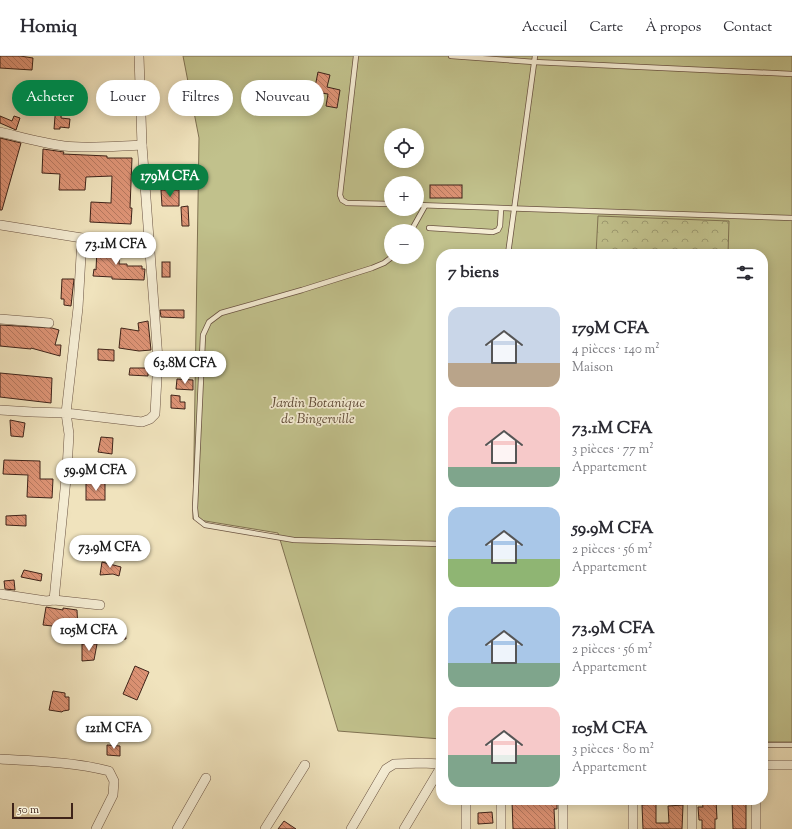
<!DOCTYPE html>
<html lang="fr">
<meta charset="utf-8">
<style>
:root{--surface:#fff;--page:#f2f2f3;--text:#2b2b33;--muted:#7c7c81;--line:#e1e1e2;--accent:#0b8043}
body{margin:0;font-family:"Sorts Mill Goudy",serif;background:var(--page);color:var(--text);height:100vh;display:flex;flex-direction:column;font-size:15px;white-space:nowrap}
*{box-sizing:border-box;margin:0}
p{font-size:13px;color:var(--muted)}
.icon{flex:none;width:22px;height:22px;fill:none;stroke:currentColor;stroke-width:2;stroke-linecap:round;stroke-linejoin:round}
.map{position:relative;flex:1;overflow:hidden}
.panel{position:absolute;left:436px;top:193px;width:332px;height:556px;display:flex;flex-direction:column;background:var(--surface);border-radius:16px;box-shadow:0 2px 10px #0003}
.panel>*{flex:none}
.hud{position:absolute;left:12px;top:24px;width:364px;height:36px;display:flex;gap:8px}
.controls{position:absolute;left:384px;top:72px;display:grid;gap:8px}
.controls a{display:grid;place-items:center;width:40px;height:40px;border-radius:50%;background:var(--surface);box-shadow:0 2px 10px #0003;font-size:20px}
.scale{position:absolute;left:12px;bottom:10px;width:61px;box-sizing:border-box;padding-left:4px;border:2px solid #3e2319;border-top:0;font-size:11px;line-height:14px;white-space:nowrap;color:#3e2319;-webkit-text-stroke:3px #f5edd4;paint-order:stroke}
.price{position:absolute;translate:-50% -34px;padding:0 9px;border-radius:14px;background:#fff;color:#222;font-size:13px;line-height:26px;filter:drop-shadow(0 1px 2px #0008)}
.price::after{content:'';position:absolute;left:50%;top:24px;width:12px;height:9px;margin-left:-6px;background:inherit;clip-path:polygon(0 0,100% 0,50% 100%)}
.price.on{background:var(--accent);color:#fff}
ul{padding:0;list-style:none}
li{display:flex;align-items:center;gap:12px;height:100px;padding:0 12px}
li span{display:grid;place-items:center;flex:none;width:112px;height:80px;border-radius:12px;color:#555}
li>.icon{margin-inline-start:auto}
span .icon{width:48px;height:48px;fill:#fffc;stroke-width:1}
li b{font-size:17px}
h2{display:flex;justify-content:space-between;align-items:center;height:48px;padding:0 12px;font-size:17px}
.tag{padding:0 14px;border-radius:18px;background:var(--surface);box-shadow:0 2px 10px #0003;font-size:14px;line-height:36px}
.tag.on{background:var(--accent);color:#fff}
header{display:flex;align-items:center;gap:24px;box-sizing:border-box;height:56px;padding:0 20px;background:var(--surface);border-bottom:1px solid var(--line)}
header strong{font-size:19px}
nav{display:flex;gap:22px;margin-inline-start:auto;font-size:14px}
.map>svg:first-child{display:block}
</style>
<header>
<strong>Homiq</strong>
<nav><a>Accueil</a><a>Carte</a><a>À propos</a><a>Contact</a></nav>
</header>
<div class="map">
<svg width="792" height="773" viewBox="0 0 792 773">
<defs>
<pattern id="forest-crowns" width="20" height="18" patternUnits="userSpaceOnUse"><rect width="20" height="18" fill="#c1c18c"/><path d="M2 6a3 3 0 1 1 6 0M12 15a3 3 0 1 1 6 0" fill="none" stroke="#9e9c72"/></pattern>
<pattern id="building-back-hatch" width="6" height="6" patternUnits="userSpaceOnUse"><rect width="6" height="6" fill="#dd9375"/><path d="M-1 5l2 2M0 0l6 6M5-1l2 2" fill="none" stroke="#b5785f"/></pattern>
</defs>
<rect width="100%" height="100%" fill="#f0e3bd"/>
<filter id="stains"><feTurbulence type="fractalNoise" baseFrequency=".005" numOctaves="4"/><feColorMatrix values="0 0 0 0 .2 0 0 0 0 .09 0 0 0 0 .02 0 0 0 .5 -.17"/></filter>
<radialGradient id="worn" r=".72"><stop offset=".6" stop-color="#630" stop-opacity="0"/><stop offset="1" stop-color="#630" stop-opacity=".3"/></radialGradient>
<path fill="#c1c18c" stroke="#807252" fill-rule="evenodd" d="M183 0H792V686H763V198H441V683L338 675 278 477 193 463 199 82ZM391 79H417V105H391ZM391 127H417V153H391ZM391 175H417V201H391Z"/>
<polygon fill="url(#forest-crowns)" stroke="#807252" points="598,160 729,165 728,198 596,198"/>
<g fill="url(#building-back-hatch)" stroke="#3e2319">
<polygon points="0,0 20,0 33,2 32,14 0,12"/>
<polygon points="318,16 330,19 327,31 340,34 337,52 326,50 328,38 314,36"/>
<polygon points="56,48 62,49 61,62 70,63 69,72 60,71 60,73 54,73"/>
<polygon points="0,60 12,65 14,60 20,62 16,74 0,67"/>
<polygon points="0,82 21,87 2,154 0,154"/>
<polygon points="43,93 64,96 63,98 107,100 107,102 132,102 130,152 132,152 131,168 90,166 91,146 111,147 112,120 86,121 85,134 59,134 60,118 42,117"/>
<rect x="430" y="129" width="32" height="13"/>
<polygon points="161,134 179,134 179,150 162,150"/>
<polygon points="188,150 189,170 182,170 181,151"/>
<polygon points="97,192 120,193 119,208 127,208 127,210 142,210 142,213 145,213 144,224 112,223 112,221 93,220 94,213 96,214"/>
<rect x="162" y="206" width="8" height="15"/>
<polygon points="62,223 74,223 71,250 64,249 64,243 61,243"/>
<polygon points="160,254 184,254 184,262 161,261"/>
<polygon points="148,265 151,294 139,295 119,292 121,272 139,275 138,267"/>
<polygon points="0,269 52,272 59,274 55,289 61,289 60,300 31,292 31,293 0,290"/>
<polygon points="98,293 114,294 114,305 98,304"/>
<polygon points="130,312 148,312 148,320 129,319"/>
<polygon points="0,317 52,322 51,347 0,341"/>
<polygon points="177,323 193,324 193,334 176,333"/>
<polygon points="171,339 180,340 180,346 185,346 185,353 171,352"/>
<polygon points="10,364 25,367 23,381 11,380"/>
<polygon points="101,381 113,382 112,398 98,396"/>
<polygon points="4,404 40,405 40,423 53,423 52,442 27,441 28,419 3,418"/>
<rect x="86" y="427" width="19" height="17"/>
<polygon points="26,459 26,470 6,469 6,460"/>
<polygon points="102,506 121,511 119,520 113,518 100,519"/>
<polygon points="24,514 42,518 41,525 21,521"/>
<polygon points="14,524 15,534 5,533 4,525"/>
<polygon points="46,551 63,554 63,552 77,554 78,575 62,575 62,571 43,569"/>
<polygon points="125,575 126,583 116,583 115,576"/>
<polygon points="82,588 97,588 94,604 82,605"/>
<polygon points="135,610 149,616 137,644 123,638"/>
<polygon points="53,635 65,637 65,641 69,641 69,654 63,655 62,656 49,654"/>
<polygon points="107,689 120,690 120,700 107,699"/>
<polygon points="542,744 542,746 557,746 557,753 554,753 555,773 513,773 512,745"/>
<polygon points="716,744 717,763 715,763 715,773 702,773 702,764 699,764 698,751 703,751 702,745"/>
<polygon points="732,745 746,745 746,773 733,773"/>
<polygon points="656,748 656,767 669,767 668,750 683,749 682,773 643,773 642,749"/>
<polygon points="492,756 493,767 478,768 478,757"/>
<polygon points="284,765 296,773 278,773"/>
</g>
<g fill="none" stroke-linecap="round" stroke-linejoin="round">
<defs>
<g id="service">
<polyline points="356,0 340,139 342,144 347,147 391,148"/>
<polyline points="451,0 534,6 792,18"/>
<polyline points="417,149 792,162"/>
<polyline points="429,172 493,176 498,174 500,170 501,153"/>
<polyline points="411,175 425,150"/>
<polyline points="508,198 535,0"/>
<polyline points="392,201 384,207 372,212 302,234 221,257 209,266 203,279 195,452 196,462 205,469 294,484 441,488"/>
<polyline points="763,689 792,689"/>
</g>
<g id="minor">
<polyline points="139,0 142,89 158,303 155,358 150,363 142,366 66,357 78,252 82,182 150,185"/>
<path d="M0 76C21 81 42 87 64 90 90 93 116 90 142 89"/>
<polyline points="0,169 82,182"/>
<polyline points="0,263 49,267"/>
<polyline points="0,354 32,356 66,357 69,378 67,413 54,544"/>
<polyline points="0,538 46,545 54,544 100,549"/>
<path d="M0 703C36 705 74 706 109 715L114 725 113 739 96 773"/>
<polyline points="763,709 792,709"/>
<polyline points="466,744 466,773"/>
<polyline points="501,744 501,773"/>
<polyline points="177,773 206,722"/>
<polyline points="265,773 305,709"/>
<polyline points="351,773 386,713 394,708 422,707 441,708"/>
<polyline points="404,773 441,711"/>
<polyline points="563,773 563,744"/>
<polyline points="633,773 633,744"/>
<polyline points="692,773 692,744"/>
<polyline points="756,773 756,744"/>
</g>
</defs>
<use href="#service" stroke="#6a5342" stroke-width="6"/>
<use href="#minor" stroke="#6a5342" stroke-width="10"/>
<use href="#service" stroke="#f5edd4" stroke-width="4.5"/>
<use href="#minor" stroke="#f5edd4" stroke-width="9"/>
</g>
<g text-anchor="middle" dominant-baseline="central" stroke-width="3.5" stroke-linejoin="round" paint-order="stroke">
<g font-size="14" font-style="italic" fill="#5f4a36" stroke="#f5edd4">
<text x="318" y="348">Jardin Botanique<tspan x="318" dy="16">de Bingerville</tspan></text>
</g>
</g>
<rect width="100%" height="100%" filter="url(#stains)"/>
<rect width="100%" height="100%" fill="url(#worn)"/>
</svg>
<div class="controls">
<a><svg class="icon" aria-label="locate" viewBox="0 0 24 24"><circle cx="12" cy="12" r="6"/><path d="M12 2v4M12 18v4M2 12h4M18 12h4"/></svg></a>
<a>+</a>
<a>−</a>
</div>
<div class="scale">50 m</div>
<b class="price on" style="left:170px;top:142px">179M CFA</b>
<b class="price" style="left:116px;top:210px">73.1M CFA</b>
<b class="price" style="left:185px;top:329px">63.8M CFA</b>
<b class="price" style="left:96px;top:436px">59.9M CFA</b>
<b class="price" style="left:110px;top:513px">73.9M CFA</b>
<b class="price" style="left:89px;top:596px">105M CFA</b>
<b class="price" style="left:114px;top:694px">121M CFA</b>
<div class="hud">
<a class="tag on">Acheter</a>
<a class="tag">Louer</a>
<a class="tag">Filtres</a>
<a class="tag">Nouveau</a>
</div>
<section class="panel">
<h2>7 biens<svg class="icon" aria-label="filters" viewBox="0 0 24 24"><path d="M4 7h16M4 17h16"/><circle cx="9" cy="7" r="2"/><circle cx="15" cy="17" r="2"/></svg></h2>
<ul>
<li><span style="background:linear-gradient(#c9d6e8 70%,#b9a48a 0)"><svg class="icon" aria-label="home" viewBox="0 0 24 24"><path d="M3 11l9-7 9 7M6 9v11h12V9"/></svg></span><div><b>179M CFA</b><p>4 pièces · 140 m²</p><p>Maison</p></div></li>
<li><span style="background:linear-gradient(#f6c9c9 75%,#7fa58c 0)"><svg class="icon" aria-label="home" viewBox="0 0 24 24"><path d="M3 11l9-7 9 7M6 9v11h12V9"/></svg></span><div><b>73.1M CFA</b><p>3 pièces · 77 m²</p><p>Appartement</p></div></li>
<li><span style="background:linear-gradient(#a9c7e8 65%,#8fb573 0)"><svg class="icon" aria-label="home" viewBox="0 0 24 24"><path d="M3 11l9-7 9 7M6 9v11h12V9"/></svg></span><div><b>59.9M CFA</b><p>2 pièces · 56 m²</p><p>Appartement</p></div></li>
<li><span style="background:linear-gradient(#a9c7e8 70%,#7fa58c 0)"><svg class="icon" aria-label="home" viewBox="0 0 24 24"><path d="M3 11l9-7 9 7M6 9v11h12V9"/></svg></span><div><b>73.9M CFA</b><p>2 pièces · 56 m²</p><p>Appartement</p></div></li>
<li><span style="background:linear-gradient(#f6c9c9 60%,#7fa58c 0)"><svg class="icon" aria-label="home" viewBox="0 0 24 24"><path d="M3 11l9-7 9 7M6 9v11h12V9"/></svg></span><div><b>105M CFA</b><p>3 pièces · 80 m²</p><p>Appartement</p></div></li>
</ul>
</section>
</div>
